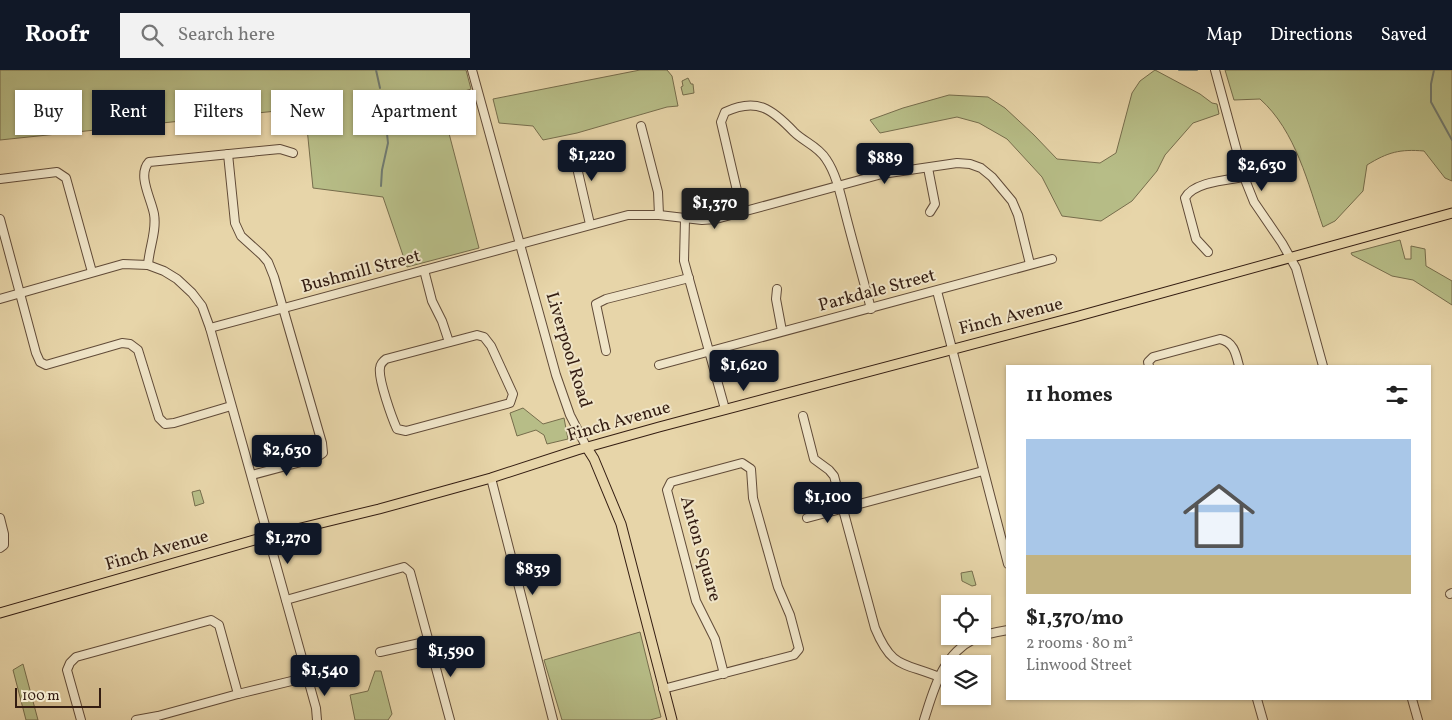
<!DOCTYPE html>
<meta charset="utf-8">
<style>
:root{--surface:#fff;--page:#f2f2f2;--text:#222;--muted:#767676;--line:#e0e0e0;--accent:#111827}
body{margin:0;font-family:Vollkorn,serif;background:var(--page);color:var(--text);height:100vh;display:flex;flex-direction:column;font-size:19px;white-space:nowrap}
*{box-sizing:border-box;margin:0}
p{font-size:16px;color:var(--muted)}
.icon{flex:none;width:28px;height:28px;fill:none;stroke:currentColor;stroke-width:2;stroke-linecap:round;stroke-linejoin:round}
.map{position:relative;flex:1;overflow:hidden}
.side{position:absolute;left:1006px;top:295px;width:425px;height:335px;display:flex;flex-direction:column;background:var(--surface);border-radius:0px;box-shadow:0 1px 4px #0004}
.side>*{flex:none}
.guide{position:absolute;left:15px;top:20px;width:475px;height:45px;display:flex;gap:10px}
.controls{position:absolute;left:941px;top:525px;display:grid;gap:10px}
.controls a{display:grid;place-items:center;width:50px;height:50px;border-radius:0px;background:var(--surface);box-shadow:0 1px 4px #0004;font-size:25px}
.scale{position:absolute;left:15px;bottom:12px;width:86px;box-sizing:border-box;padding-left:5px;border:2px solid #341d12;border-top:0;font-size:14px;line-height:18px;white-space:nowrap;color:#341d12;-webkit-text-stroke:4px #efe4c7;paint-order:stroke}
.price{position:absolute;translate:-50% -42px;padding:0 11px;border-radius:5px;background:var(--accent);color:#fff;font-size:16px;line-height:32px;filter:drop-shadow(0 1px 2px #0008)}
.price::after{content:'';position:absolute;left:50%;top:30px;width:15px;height:11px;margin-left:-8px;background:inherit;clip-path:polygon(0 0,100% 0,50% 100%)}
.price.on{background:#222;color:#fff}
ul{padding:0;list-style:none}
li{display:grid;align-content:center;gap:10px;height:265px;padding:0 20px}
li+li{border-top:1px solid var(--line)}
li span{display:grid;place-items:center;height:155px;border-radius:0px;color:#555}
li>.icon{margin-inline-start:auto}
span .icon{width:90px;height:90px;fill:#fffc;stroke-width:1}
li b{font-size:21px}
h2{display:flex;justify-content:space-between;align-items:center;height:60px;padding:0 20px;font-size:21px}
.chip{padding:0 18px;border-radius:0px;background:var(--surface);box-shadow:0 1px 4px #0004;font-size:18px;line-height:45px}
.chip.on{background:var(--accent);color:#fff}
header{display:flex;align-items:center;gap:30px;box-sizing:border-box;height:70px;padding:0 25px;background:var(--accent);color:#fff}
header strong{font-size:24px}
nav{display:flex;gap:28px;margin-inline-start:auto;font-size:18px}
.search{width:350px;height:45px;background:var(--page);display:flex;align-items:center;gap:12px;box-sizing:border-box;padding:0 18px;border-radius:0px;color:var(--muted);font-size:19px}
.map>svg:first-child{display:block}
</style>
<header>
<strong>Roofr</strong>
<div class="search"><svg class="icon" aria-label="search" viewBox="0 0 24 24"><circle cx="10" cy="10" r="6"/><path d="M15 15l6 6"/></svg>Search here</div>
<nav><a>Map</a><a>Directions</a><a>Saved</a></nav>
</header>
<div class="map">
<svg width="1452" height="650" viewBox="0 0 1452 650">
<rect width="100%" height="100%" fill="#e7d5a9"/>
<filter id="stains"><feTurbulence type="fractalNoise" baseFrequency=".004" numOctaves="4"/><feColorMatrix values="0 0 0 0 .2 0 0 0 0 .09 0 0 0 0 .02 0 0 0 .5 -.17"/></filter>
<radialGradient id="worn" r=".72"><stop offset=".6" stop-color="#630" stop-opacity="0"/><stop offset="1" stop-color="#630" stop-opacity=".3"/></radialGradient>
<g fill="#b7bd87" stroke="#766d4c">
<polygon points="0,0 466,0 471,19 440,29 479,178 407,197 383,127 313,118 305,38 0,70"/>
<polygon points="640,0 667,0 672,6 678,36 667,37 577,63 543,70 533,56 499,53 493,29"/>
<polygon points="1155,0 1200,24 1212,33 1217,34 1219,44 1193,53 1165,85 1157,101 1132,131 1101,151 1062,146 1042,107 1007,69 979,53 957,47 880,63 870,50 903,38 949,25 988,27 1005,38 1034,65 1057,89 1100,93 1116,83 1132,23 1140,11"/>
<path d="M1225 0H1452V111L1445 108 1424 81C1400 79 1388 82 1367 95L1363 121 1335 151 1323 157C1308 114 1296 61 1260 29L1234 30Z"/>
<polygon points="688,8 691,14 693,14 694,23 683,25 681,17 683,16 682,11"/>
<polygon points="1400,170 1405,189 1411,189 1411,176 1425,179 1426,196 1452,211 1452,235 1413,210 1392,206 1352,185 1351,183"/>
<polygon points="523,338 543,354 564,348 568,369 547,374 544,365 536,360 517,366 510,343"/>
<polygon points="200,420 204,433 195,436 192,422"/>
<polygon points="972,501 976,515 972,516 962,511 961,503"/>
<polygon points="640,562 661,647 650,650 562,650 544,590"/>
<polygon points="23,594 38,650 26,650 13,600"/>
<polygon points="375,601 381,601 392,644 388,650 355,650 350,625 368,621"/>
</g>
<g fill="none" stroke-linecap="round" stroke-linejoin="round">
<g stroke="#707a70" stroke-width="2">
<polyline points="376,0 380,18"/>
<polyline points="1179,0 1197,0"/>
<polyline points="1434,0 1431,14 1431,32 1452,70"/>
<polyline points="381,116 382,100 388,73 383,27"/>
</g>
<defs>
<g id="minor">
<polyline points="472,0 556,305 570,345 587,378"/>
<polyline points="1215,0 1244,107 1254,132 1282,173 1296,198 1323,296"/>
<polyline points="641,56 658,122 659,145"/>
<polyline points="572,76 590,154"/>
<polyline points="228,84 235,153 241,166 262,185 268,192 274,207 322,373 323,383 316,388 252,405"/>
<polyline points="928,98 935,134 930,142"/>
<polyline points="0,109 57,102 66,108 92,202"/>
<path d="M742 142 721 52 725 42C757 27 772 39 794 62 804 72 818 76 826 89 837 105 841 127 846 146 854 177 863 208 871 239"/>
<polyline points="0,149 36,283 40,292 46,295 122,273 130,274 138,280 159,348 165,354 174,353 231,336"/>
<polyline points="685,149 684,191 725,339"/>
<path d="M1208 182 1196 169 1185 128C1193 112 1227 110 1244 107"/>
<path d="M148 195C149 178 157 161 154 144 151 128 137 105 149 92L280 79 293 83"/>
<polyline points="424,200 432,231 442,251 449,272"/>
<polyline points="777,219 776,229 782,261"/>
<polyline points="937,221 1008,494"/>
<polyline points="0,229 123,194 148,195 164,201 177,209 192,223 202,236 210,258 316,638 317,650"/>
<polyline points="210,258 628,145 659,145 702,150 716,149 882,104 957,93 970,94 981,98 992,107 1012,131 1018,145 1030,194"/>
<path d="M477 265 484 267 491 276 513 324 510 333 406 361 397 359C392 348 378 309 380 298 380 295 383 291 386 289Z"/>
<polyline points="606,281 596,234 606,229 689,208"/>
<polyline points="659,295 1052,189"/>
<path d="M1149 296 1148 292 1153 287 1220 269C1234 272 1236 284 1239 296"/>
<path d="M803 346 814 389 829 400 834 406 875 558C892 599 903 592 939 607"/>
<polyline points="491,408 553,650"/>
<polyline points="0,448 4,464 4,475 0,478"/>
<polyline points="807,448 983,401"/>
<polyline points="1450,524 1452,523"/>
<polyline points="286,530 404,497 410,502 450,650"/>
<polyline points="380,582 429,571"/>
<polyline points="663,619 794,585 799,579 790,545 778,517 753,428 751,399 742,393 671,412 667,420 696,531 715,569 724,604"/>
<polyline points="1257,629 1263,650"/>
<polyline points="1412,629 1418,650"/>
<polyline points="81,650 67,600 70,593 76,587 211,550 219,555 238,624"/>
<polyline points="136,650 158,646 238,624 308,607"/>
<path d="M924 650C934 619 942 585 974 569 984 564 996 562 1008 560"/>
</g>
<g id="major">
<polyline points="587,378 594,389 621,454 672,650"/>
<polyline points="0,543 268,466 379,439 491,408 577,380 659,357 1075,247 1452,143"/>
</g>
</defs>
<use href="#minor" stroke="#614b38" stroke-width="10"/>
<use href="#major" stroke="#341d12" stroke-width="11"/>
<use href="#minor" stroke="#efe4c7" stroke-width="8"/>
<use href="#major" stroke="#e7d5a9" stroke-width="9"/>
</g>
<g text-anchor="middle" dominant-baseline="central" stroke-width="4" stroke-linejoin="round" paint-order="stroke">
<g font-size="18" fill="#341d12" stroke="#efe4c7">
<text transform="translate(361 202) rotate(-15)">Bushmill Street</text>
<text transform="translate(877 221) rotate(-15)">Parkdale Street</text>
<text transform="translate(1011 247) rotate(-14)">Finch Avenue</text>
<text transform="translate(568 280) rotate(73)">Liverpool Road</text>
<text transform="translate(619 352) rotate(-16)">Finch Avenue</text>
<text transform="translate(700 479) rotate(74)">Anton Square</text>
<text transform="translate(157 481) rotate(-16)">Finch Avenue</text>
</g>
</g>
<rect width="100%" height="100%" filter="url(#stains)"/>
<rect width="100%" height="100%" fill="url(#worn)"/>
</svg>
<div class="controls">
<a><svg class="icon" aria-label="locate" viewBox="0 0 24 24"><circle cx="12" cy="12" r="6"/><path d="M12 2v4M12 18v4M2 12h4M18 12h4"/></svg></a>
<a><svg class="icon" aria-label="layers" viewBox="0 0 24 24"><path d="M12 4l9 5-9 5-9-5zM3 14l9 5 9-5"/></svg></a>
</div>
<div class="scale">100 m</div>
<b class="price" style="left:592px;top:112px">$1,220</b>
<b class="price" style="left:885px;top:115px">$889</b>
<b class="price" style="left:1262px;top:122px">$2,630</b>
<b class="price on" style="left:715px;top:160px">$1,370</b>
<b class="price" style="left:744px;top:322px">$1,620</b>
<b class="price" style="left:287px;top:407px">$2,630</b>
<b class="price" style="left:828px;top:454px">$1,100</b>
<b class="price" style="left:288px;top:495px">$1,270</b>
<b class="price" style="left:533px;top:526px">$839</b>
<b class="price" style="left:451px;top:608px">$1,590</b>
<b class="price" style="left:325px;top:627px">$1,540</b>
<div class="guide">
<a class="chip">Buy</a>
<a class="chip on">Rent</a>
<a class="chip">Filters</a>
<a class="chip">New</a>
<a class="chip">Apartment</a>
</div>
<section class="side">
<h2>11 homes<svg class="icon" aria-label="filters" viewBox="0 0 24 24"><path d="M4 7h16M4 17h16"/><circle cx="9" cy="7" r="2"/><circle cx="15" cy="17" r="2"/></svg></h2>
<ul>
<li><span style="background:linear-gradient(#a9c7e8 75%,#c2b280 0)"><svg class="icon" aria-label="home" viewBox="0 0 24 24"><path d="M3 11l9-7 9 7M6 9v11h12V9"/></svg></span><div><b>$1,370/mo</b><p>2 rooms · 80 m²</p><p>Linwood Street</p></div></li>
</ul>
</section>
</div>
